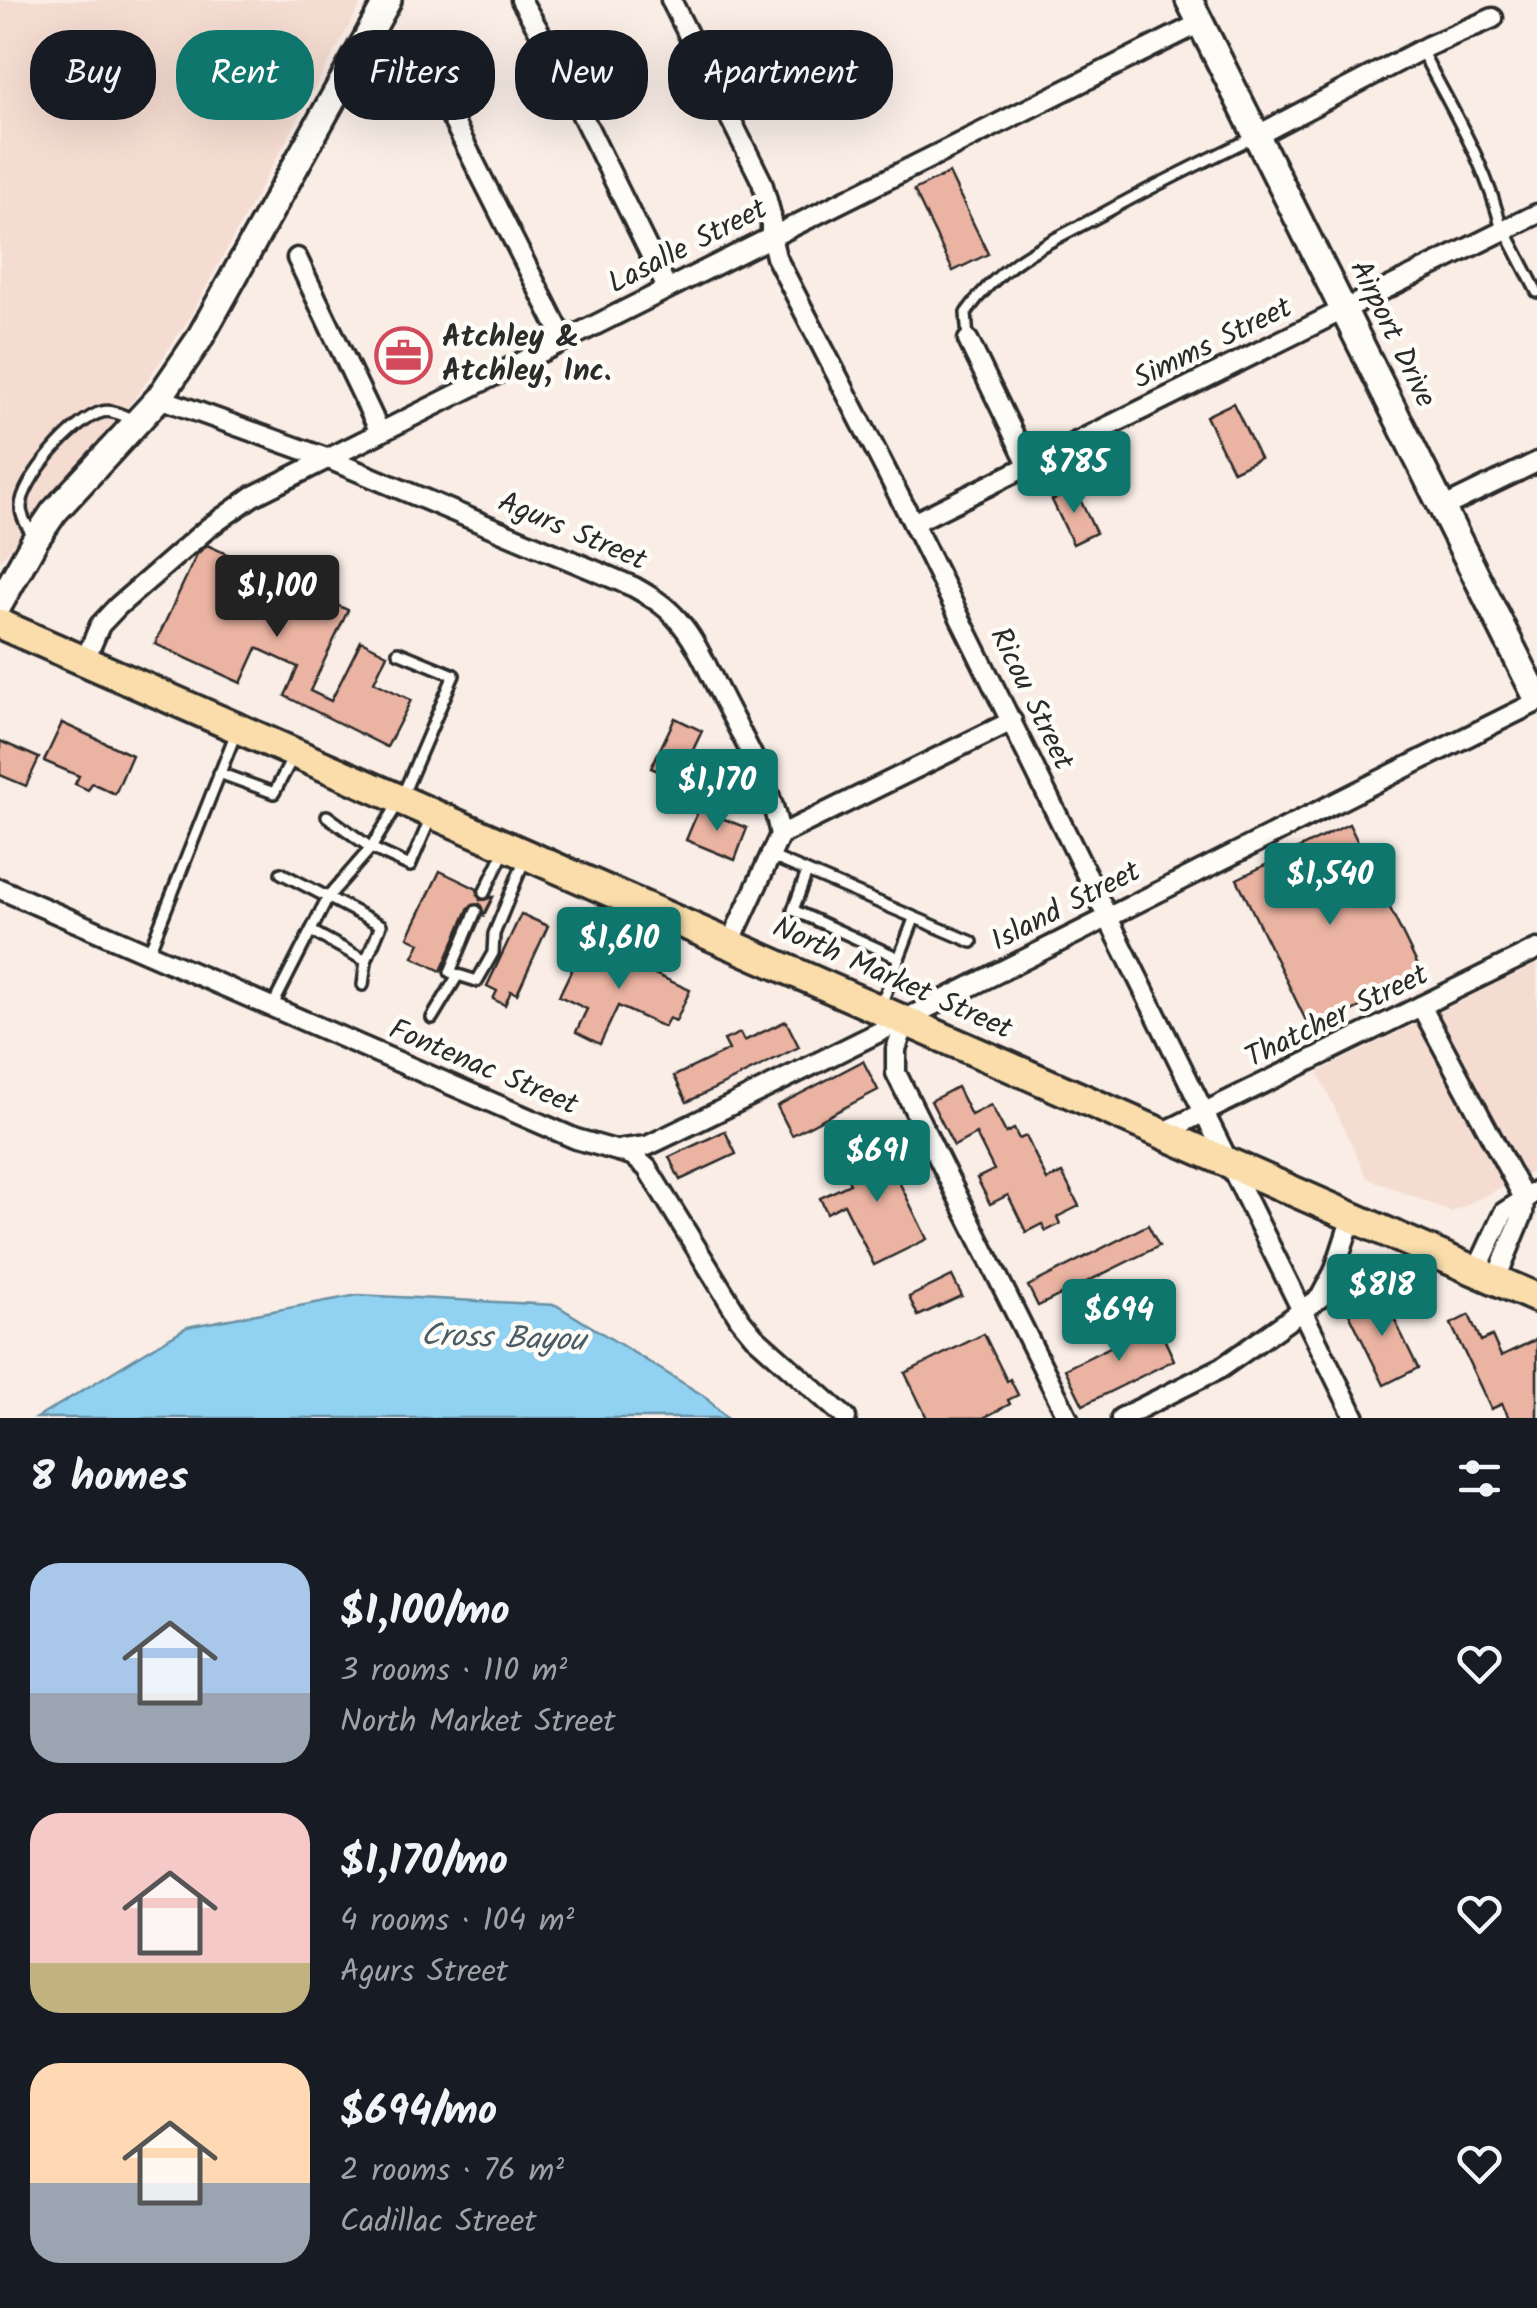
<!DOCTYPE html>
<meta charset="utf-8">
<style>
:root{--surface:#171b24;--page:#20242c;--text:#f1f3f6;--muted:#9ea1a6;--accent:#0f766e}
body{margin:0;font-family:Kalam,sans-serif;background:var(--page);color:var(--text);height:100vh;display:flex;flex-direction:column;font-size:38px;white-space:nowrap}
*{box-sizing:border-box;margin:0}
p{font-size:32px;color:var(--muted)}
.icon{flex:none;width:55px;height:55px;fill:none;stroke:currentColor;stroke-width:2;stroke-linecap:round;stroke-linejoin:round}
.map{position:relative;height:1418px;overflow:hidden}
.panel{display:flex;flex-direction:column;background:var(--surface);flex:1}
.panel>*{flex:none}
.top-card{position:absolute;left:30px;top:30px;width:1000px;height:90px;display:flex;gap:20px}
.price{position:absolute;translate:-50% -85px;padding:0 22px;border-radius:10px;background:var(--accent);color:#fff;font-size:32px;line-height:65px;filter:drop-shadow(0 2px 5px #0008)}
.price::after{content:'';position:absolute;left:50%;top:60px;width:30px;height:22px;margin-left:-15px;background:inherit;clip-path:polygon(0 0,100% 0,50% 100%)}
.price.on{background:#222;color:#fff}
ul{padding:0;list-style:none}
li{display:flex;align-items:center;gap:30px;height:250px;padding:0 30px}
li span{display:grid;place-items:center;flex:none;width:280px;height:200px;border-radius:30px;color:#555}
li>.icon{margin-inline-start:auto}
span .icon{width:120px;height:120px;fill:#fffc;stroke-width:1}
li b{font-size:42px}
h2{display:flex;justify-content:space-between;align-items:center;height:120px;padding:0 30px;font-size:42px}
.chip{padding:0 35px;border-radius:40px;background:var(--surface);box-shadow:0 10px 40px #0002;font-size:35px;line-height:90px}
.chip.on{background:var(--accent);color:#fff}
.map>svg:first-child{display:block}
</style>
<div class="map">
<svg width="1537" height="1418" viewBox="0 0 1537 1418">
<rect width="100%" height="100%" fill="#f9ede6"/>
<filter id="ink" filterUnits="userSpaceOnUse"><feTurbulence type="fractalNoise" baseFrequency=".01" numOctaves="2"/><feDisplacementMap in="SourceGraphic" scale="20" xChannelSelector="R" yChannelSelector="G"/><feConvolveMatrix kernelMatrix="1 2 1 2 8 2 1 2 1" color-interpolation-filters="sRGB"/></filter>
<g filter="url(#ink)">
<g fill="#f5dcd1">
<polygon points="0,0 363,0 187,322 138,394 0,561"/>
<polygon points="1537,964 1537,1170 1452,1212 1367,1178 1318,1072"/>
</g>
<polygon fill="#91d1f2" stroke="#688fa2" stroke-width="2.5" points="358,1295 556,1305 704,1396 727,1418 37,1418 187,1327"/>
<g fill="#ebb3a1" stroke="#2b2b2b" stroke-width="2.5">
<polygon points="949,173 988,254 953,271 914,190"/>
<polygon points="1233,403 1260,458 1233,471 1206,416"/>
<polygon points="1075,489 1096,533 1073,544 1052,500"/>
<polygon points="207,545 348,610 310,691 331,701 361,641 387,654 374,682 411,700 387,747 285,696 298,667 257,648 241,683 155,644 197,554"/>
<polygon points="675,718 702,731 672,794 657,786 663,773 651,768"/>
<polygon points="62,723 132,755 115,794 92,783 88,790 75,784 79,776 44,761"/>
<polygon points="0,741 39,758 26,786 0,775"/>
<polygon points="699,809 747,828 735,860 686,840"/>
<polygon points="1349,824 1423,976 1311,1031 1237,879"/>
<polygon points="440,871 477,889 480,900 493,897 484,915 480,904 469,907 441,971 413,957 420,943 408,937"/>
<polygon points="521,914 548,926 517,994 511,991 505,1005 493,999 497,991 487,986"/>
<polygon points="585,942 690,990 676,1021 669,1018 664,1027 618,1006 600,1044 576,1032 587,1009 559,996"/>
<polygon points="786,1021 799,1047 687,1102 674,1076 729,1050 724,1040 740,1033 744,1041"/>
<polygon points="863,1061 878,1090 792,1135 777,1106"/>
<polygon points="957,1087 971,1115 991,1105 1006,1133 1014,1129 1019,1139 1026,1136 1047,1180 1062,1173 1079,1206 1057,1217 1060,1224 1046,1231 1042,1224 1026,1232 1008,1195 990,1204 977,1178 994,1170 976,1134 954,1146 931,1101"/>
<polygon points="725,1131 736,1154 680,1180 669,1157"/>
<polygon points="879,1141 927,1239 874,1265 844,1204 827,1213 820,1198 850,1184 839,1161"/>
<polygon points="1148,1225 1159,1246 1038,1306 1028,1286"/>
<polygon points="952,1276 962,1296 918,1316 909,1297"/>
<polygon points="1381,1292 1418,1368 1384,1385 1347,1309"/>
<polygon points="1469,1315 1481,1341 1492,1336 1501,1356 1537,1339 1537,1418 1509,1418 1502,1404 1491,1409 1451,1324"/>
<polygon points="1137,1325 1143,1338 1160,1330 1174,1360 1083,1405 1065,1369 1112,1346 1109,1339"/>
<polygon points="984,1334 1007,1381 1010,1379 1018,1395 1008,1400 1010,1404 983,1418 927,1418 905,1373"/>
</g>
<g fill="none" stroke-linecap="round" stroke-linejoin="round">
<defs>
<g id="lane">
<path d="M1421 50C1451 108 1488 167 1502 231"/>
<polyline points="1505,230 1537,292"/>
<path d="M968 340 966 313C1004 258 1052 242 1108 211 1155 185 1203 162 1252 138"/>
<path d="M34 537C29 529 21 518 21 508 20 481 76 418 102 412 112 409 123 416 132 419"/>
<polyline points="219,773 274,793 292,759"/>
<polyline points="327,816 371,848 410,866 432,815"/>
<polyline points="770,856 972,942"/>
<polyline points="807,872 793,910 899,958"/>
<polyline points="281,873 381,925 366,961 311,931"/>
<polyline points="484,893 505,850"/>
<polyline points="149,952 237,730"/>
<polyline points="458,975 450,972 476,911"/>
<polyline points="363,985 366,961"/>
<polyline points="881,1005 914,919"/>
<polyline points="272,1007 328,897 371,848 401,799 454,675 398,652"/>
<polyline points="432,1018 458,975 477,981 493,953 494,934 526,856"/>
</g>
<g id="street">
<polyline points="521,0 550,50 667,288"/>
<polyline points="671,0 762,182 771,215 771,236 776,257 913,523 1355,1418"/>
<polyline points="435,85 564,340"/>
<polyline points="1256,136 1428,46 1493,18"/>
<polyline points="297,258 380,432"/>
<polyline points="968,340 1029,466"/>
<path d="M159 398 326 458 634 587C650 596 665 605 677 619 696 640 707 668 720 693 743 739 771 783 780 835L730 943"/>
<polyline points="1442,508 1537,462"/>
<polyline points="913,523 1537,214"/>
<polyline points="85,660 100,625 118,606 208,528 253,496 1200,23"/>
<polyline points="780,835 1012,721"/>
<polyline points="0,889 576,1139 632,1155 647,1168 740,1319 754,1336 846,1418"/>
<polyline points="1421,1006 1524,1198"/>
<polyline points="906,1021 896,1049 896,1073 1068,1418"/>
<polyline points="1162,1133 1537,949"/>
<path d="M623 1149 647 1146C946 1002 1240 849 1537 702"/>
<polyline points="1476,1272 1504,1212 1537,1191"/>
<polyline points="1496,1279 1523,1214 1524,1198"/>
<polyline points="1121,1418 1221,1368 1320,1298 1334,1272 1352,1217"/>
</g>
<g id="secondary">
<polyline points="1189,0 1537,698"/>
<polyline points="0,603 35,540 54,512 159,398 198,341 388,0"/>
</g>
<polyline id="primary" points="0,624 1537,1298"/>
</defs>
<use href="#lane" stroke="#2b2b2b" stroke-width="16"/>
<use href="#street" stroke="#2b2b2b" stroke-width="25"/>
<use href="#secondary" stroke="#2b2b2b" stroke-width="32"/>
<use href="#primary" stroke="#2b2b2b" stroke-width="35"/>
<use href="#lane" stroke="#fdfcf7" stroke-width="9"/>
<use href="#street" stroke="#fdfcf7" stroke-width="18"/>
<use href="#secondary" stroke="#fdfcf7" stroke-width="25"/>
<use href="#primary" stroke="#faddab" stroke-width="28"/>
</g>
</g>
<defs>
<symbol id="office-ring" viewBox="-11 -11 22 22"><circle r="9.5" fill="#fdfcf7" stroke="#d1495b" stroke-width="1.5"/><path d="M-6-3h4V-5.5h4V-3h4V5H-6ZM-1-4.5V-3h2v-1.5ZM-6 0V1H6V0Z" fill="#d1495b"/></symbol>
</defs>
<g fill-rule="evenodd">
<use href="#office-ring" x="372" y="324" width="63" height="63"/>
</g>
<g text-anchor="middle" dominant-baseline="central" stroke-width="9" stroke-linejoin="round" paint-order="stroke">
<g font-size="30" fill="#2b2b2b" stroke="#fdfcf7">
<text transform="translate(688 247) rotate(-27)">Lasalle Street</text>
<text transform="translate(1392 334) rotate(64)">Airport Drive</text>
<text transform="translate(1213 344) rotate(-26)">Simms Street</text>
<text transform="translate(572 532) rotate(23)">Agurs Street</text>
<text transform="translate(1031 699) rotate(64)">Ricou Street</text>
<text transform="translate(1066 907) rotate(-27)">Island Street</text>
<text transform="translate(892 979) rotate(24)">North Market Street</text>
<text transform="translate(1337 1017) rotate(-26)">Thatcher Street</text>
<text transform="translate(483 1068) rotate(23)">Fontenac Street</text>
</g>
<g font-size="30" font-weight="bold" fill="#2b2b2b" stroke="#fdfcf7" text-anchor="start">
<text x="442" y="338">Atchley &amp;<tspan x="442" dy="34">Atchley, Inc.</tspan></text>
</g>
<g font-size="32" font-style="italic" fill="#4a5d67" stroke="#fdfcf7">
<text transform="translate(503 1339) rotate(2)">Cross Bayou</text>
</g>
</g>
</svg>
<b class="price" style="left:1074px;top:516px">$785</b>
<b class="price on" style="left:277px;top:640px">$1,100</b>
<b class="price" style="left:717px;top:834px">$1,170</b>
<b class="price" style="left:1330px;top:928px">$1,540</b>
<b class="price" style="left:619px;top:992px">$1,610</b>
<b class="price" style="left:877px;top:1205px">$691</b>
<b class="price" style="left:1382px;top:1339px">$818</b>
<b class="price" style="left:1119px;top:1364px">$694</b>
<div class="top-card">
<a class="chip">Buy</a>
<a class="chip on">Rent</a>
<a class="chip">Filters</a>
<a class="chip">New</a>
<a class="chip">Apartment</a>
</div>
</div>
<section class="panel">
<h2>8 homes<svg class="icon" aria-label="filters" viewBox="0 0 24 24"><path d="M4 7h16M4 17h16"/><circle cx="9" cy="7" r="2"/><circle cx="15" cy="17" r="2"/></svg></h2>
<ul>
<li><span style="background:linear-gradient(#a9c7e8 65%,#9aa5b1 0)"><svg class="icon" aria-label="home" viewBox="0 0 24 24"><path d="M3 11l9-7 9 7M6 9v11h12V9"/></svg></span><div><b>$1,100/mo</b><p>3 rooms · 110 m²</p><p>North Market Street</p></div><svg class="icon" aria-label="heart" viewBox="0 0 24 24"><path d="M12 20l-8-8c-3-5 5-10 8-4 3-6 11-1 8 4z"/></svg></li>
<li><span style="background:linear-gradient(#f6c9c9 75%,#c2b280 0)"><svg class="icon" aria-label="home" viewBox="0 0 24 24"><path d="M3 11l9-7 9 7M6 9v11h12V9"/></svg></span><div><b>$1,170/mo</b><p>4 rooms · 104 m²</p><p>Agurs Street</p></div><svg class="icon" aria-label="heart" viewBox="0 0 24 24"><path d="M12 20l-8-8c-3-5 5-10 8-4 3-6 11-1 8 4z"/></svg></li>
<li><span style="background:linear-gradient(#ffd9b3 60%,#9aa5b1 0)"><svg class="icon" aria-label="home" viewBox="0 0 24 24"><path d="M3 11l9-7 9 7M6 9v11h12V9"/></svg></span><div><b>$694/mo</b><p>2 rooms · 76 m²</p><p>Cadillac Street</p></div><svg class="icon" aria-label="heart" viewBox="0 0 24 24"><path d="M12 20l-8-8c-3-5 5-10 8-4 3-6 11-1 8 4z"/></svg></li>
</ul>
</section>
